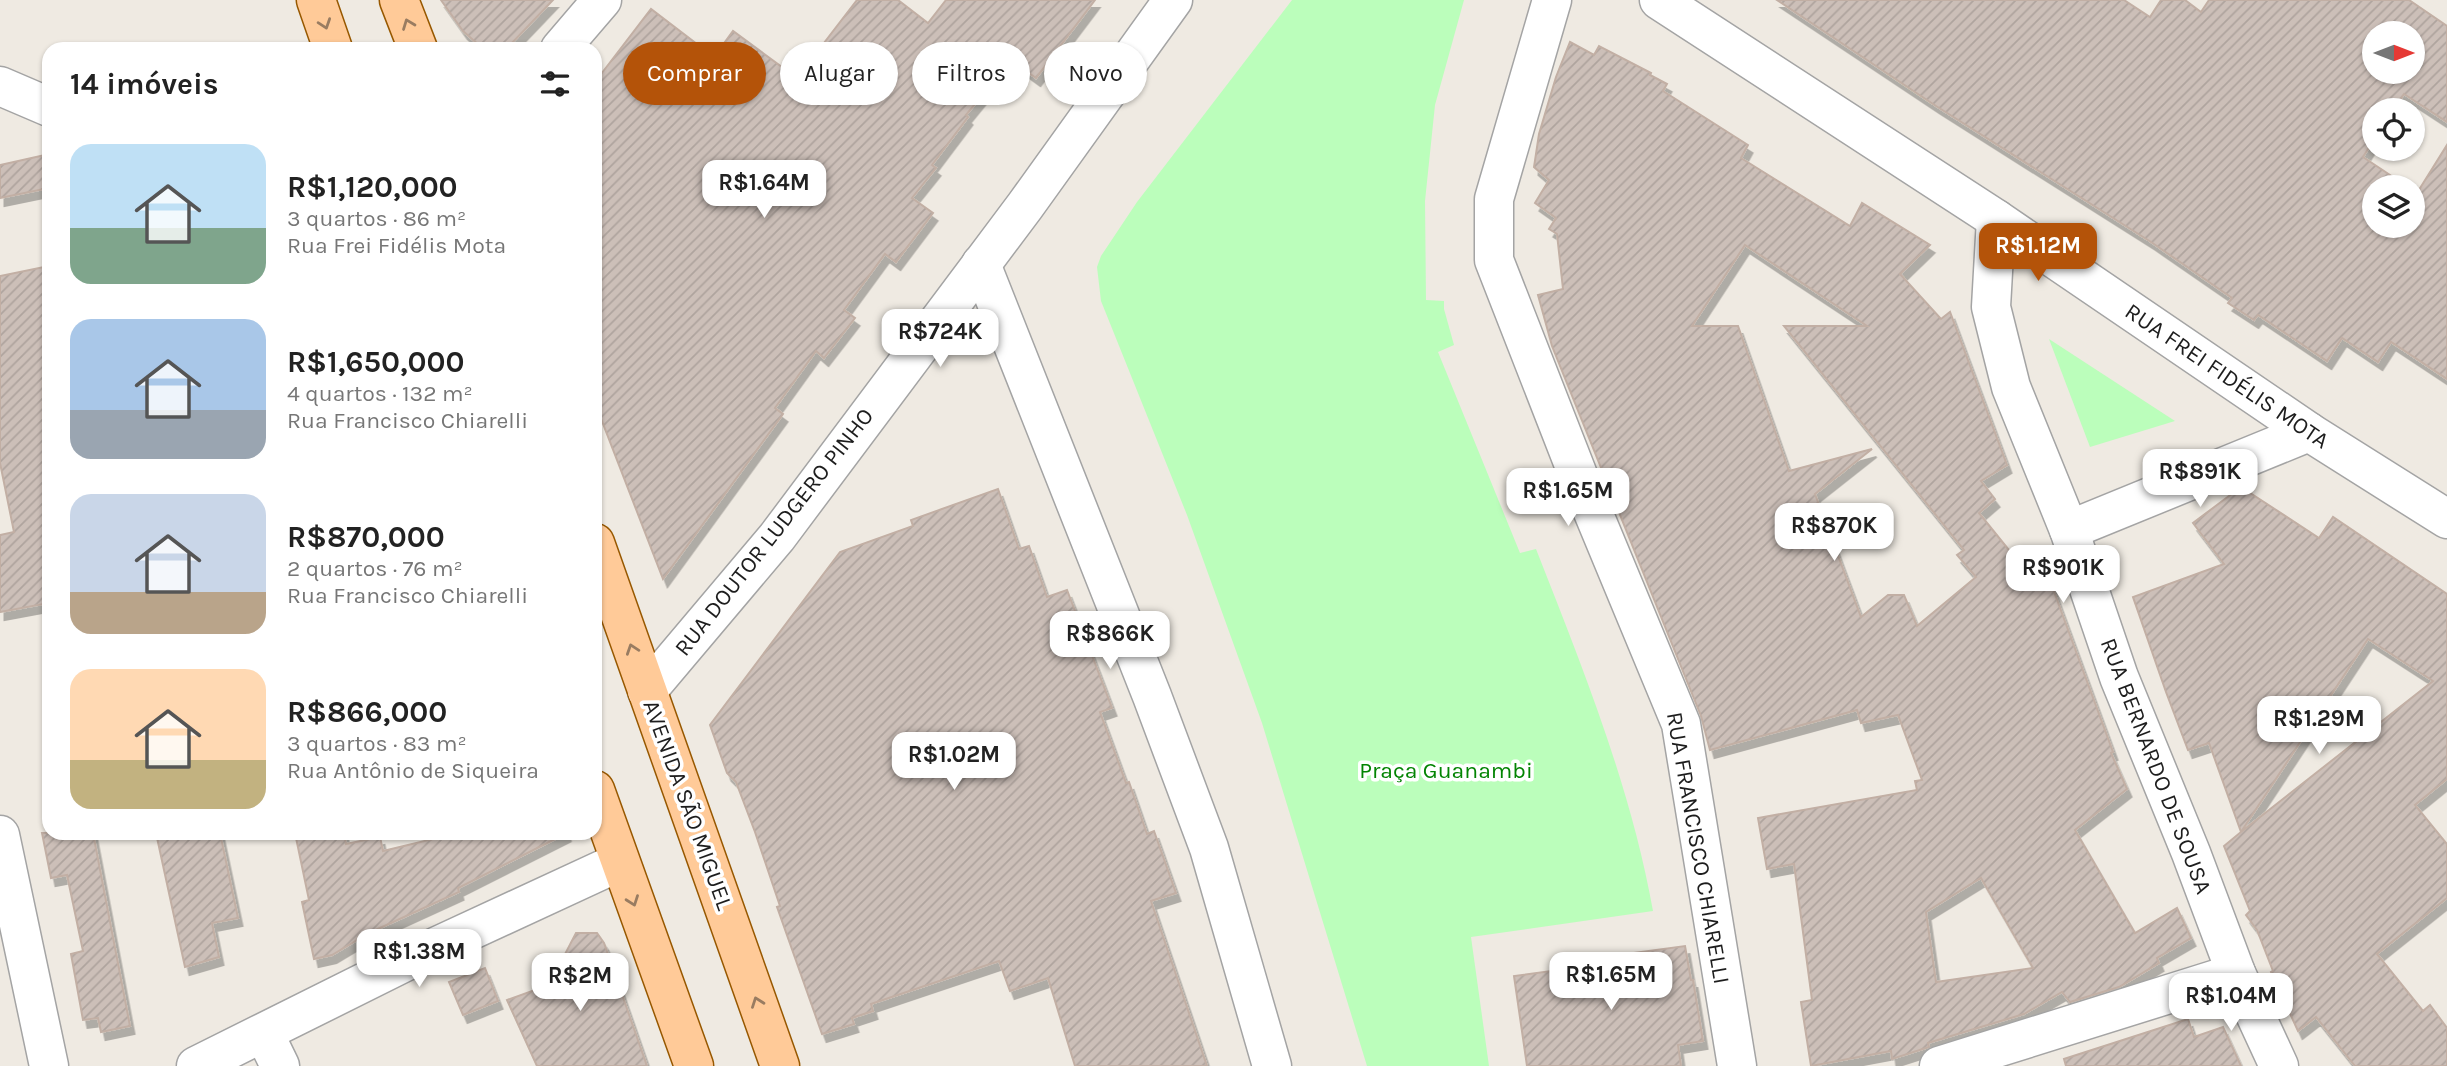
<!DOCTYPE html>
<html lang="pt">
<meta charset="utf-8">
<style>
:root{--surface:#fff;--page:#f6f6f6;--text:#222;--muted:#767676;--accent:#b45309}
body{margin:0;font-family:Karla,sans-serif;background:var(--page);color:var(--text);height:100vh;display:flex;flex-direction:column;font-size:26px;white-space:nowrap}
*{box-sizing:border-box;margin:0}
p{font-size:23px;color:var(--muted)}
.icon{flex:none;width:38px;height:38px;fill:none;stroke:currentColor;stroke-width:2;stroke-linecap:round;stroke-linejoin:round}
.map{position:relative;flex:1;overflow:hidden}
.side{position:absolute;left:42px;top:42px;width:560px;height:798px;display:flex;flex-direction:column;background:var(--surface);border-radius:21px;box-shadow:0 2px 5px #0004}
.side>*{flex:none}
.hud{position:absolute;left:623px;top:42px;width:665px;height:63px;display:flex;gap:14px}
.needle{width:46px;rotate:90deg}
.fabs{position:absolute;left:2362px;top:21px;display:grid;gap:14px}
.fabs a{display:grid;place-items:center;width:63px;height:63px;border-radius:50%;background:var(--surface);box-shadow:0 2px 5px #0004;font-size:35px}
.price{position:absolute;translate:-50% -60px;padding:0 16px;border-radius:14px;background:#fff;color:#222;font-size:23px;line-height:46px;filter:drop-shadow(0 2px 4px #0008)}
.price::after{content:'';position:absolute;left:50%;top:42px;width:21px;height:16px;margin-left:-10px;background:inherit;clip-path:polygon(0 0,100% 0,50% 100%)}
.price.selected{background:var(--accent);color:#fff}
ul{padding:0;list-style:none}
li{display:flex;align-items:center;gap:21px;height:175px;padding:0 28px}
li span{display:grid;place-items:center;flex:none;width:196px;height:140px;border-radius:21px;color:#555}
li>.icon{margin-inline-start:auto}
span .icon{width:84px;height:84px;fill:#fffc;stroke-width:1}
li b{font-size:30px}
h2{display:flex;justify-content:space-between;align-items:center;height:84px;padding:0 28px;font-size:30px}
.tag{padding:0 24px;border-radius:32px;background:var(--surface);box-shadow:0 2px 5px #0004;font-size:24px;line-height:63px}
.tag.selected{background:var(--accent);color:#fff}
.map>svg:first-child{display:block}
</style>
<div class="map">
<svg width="2447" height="1066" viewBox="0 0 2447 1066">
<defs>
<pattern id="building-hatch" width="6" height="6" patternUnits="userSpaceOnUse" patternTransform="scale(1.75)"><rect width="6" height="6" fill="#ccbfb8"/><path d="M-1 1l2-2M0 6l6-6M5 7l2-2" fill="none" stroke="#afa49e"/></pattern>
<filter id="shadow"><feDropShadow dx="4.5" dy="8" stdDeviation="0" flood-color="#0004"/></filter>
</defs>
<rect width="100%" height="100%" fill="#efeae2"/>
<g fill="#bbfebb">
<path d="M1292 0H1464L1435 105 1425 201 1426 300 1444 301V309L1454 345 1438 352 1520 553 1536 549C1582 666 1631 787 1653 911L1471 937 1489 1066H1367L1262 723 1187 515 1101 301 1097 267 1101 256 1137 202Z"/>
<polygon points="2049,339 2175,421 2090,447"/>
</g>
<g fill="url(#building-hatch)" stroke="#c2afa4" stroke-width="2" fill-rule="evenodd" filter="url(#shadow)">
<polygon points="441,0 553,0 511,44 480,46 463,31"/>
<polygon points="857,0 898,0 928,23 946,0 1095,0 1036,78 1011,60 966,115 968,117 932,165 936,168 912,198 933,213 896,262 885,254 844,310 855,318 824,358 816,351 775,408 783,414 663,579 595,403 595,82 651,9 714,57 733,31 797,78"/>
<path d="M1777 0H2124L2150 17 2161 0H2185L2201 12 2209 0H2409L2447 26V122L2404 94 2393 110H2375V138L2363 157 2408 187H2375V226H2413V190L2417 193 2447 145V379L2391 342 2378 362 2342 338 2327 361 2258 315 2254 320 2228 303 2232 298 2151 242 1936 106ZM2375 33H2413V72H2375Z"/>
<path d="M1570 42 1594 55 1599 46 1651 73 1650 75 1667 84 1663 91 1748 145 1741 158 1850 226 1862 203 1930 245 1900 274 1941 319 1950 312 2007 465 1981 481 1995 499 1979 513 2021 565 2039 551 2113 752 2111 753 2127 789 2075 830 2135 933 2177 908 2191 938 2157 958 2159 963 2119 987 2070 1002 2062 992 2024 1014 1928 1043 1929 1047 1892 1059 1891 1051 1811 1066 1801 1002 1812 1000 1794 864 1767 869 1758 818 1917 790 1915 781 1922 780 1898 715 1861 723 1857 710 1710 750 1701 716 1552 346 1538 295 1563 289 1557 234 1549 229 1556 218 1535 203 1549 180 1534 167 1539 134 1556 77ZM1745 245 1867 326H1784L1964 550 1957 555 1976 577 1917 626 1904 595H1888L1861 617 1815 494 1872 449 1789 471 1738 326H1692ZM1981 878 2033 968 1936 982 1926 912Z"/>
<polygon points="45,155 49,188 0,198 0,165"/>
<polygon points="49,266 49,603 0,612 0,535 14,532 0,463 0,276"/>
<path d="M2241 487 2319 538 2333 517 2447 594V779L2415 805 2447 844V898L2377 954 2423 1011 2430 1005 2447 1028V1066H2355L2316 1017 2298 1031 2271 972 2273 971 2257 930 2246 915 2250 911 2224 846 2241 832 2209 743 2188 750 2166 692 2133 597 2224 564 2193 523ZM2368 639 2433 681 2241 832Z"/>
<polygon points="998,489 1019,549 1029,546 1047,597 1067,590 1112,708 1100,712 1126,783 1129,782 1147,834 1154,831 1176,893 1151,901 1207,1066 1075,1066 1048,978 1010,991 999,961 871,1004 873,1011 852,1018 854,1024 822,1034 777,907 780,906 755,832 736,782 727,773 710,725 840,552 913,526 911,520"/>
<polygon points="42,833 93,833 130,1026 101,1032 98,1018 83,1020 71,954 83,951 67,875 51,878"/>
<polygon points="156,833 220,833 238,918 212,923 219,957 185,967"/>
<polygon points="295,833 344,833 346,844 380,837 383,851 458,833 567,833 458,888 459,892 369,933 332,955 314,959 302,902 309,900"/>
<polygon points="576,933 597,933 604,943 647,1066 537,1066 507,1000 549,985"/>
<polygon points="1685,946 1691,980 1693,980 1703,1041 1678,1045 1681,1066 1527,1066 1514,976 1604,964 1603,957"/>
<polygon points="485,968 498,1001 463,1015 449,982"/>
<polygon points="2188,1019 2194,1037 2223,1027 2241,1066 2066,1066 2064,1059"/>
</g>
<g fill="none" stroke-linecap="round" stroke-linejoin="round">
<defs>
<g id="minor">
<polyline points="1552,0 1494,199 1494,260 1583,488 1681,724 1737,1066"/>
<polyline points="1659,0 1996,219 2309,432 2447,519"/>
<polyline points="560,49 602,0"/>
<polyline points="0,86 49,107"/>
<polyline points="1996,219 1991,307 2011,387 2069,530 2119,677 2191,853 2236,973 2279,1066"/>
<polyline points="981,264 1152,696 1209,848 1272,1066"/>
<polyline points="2069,530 2309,432"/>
<polyline points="647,691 777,537 1025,206 1173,0"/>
<polyline points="0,835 49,1066"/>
<polyline points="264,1033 280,1066"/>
<polyline points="196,1066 433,948 619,862"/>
<polyline points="1939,1066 2236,973"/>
</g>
<g id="major">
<polyline points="316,0 333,49"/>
<polyline points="399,0 418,49"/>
<polyline points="595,543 780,1066"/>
<polyline points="595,790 694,1066"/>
</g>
</defs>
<use href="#minor" stroke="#a4a4a4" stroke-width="41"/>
<use href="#major" stroke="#975800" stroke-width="41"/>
<use href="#minor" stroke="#fff" stroke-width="38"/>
<use href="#major" stroke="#ffca98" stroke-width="38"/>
</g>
<defs><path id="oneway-chevron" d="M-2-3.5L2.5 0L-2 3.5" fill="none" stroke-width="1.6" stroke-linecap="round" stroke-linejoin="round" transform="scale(1.75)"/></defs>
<g stroke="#997c61">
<use href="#oneway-chevron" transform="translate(325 24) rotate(71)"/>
<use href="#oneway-chevron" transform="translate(408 24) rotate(-111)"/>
<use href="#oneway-chevron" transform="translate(632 649) rotate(-109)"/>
<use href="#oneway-chevron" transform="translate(633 901) rotate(70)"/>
<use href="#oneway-chevron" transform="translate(757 1002) rotate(-110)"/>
</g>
<g text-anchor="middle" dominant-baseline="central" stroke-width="7" stroke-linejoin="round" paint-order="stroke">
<g font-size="23" fill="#1d1d1d" stroke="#fff">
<text transform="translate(2227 376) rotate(34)">RUA FREI FIDÉLIS MOTA</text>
<text transform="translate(774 532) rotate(-52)">RUA DOUTOR LUDGERO PINHO</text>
<text transform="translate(2156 766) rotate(69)">RUA BERNARDO DE SOUSA</text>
<text transform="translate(688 805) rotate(70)">AVENIDA SÃO MIGUEL</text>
<text transform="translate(1698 848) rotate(80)">RUA FRANCISCO CHIARELLI</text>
</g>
<g font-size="23" fill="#038403" stroke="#fff">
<text x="1446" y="770">Praça Guanambi</text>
</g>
</g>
</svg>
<div class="fabs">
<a><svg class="needle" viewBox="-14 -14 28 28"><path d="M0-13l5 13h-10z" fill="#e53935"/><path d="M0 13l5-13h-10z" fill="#767676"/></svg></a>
<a><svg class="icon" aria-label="locate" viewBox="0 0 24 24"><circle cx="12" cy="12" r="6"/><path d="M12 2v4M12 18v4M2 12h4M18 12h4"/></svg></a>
<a><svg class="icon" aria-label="layers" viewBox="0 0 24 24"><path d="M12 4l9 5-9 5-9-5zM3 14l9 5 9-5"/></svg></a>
</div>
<b class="price" style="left:764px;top:220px">R$1.64M</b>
<b class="price selected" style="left:2038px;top:283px">R$1.12M</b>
<b class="price" style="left:940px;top:369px">R$724K</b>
<b class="price" style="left:2200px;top:509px">R$891K</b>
<b class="price" style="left:1568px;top:528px">R$1.65M</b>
<b class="price" style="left:1834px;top:563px">R$870K</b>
<b class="price" style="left:2063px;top:605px">R$901K</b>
<b class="price" style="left:1110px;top:671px">R$866K</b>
<b class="price" style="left:2319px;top:756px">R$1.29M</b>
<b class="price" style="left:954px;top:792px">R$1.02M</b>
<b class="price" style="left:419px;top:989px">R$1.38M</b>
<b class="price" style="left:1611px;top:1012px">R$1.65M</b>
<b class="price" style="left:580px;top:1013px">R$2M</b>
<b class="price" style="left:2231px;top:1033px">R$1.04M</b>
<div class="hud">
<a class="tag selected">Comprar</a>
<a class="tag">Alugar</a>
<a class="tag">Filtros</a>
<a class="tag">Novo</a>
</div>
<section class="side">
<h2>14 imóveis<svg class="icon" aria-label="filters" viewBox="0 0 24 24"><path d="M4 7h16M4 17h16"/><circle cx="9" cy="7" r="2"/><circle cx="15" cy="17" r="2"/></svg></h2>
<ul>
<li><span style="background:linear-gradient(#bfe0f5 60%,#7fa58c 0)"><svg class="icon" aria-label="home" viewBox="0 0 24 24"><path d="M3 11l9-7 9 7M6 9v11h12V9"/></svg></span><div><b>R$1,120,000</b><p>3 quartos · 86 m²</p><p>Rua Frei Fidélis Mota</p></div></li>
<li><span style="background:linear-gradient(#a9c7e8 65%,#9aa5b1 0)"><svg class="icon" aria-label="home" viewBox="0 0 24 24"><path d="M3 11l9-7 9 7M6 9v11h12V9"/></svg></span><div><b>R$1,650,000</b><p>4 quartos · 132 m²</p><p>Rua Francisco Chiarelli</p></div></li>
<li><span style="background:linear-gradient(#c9d6e8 70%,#b9a48a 0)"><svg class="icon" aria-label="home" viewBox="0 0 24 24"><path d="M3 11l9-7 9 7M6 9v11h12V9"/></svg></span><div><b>R$870,000</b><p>2 quartos · 76 m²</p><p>Rua Francisco Chiarelli</p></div></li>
<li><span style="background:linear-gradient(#ffd9b3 65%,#c2b280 0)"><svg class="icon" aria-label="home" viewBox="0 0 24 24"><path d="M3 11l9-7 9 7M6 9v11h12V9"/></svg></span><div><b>R$866,000</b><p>3 quartos · 83 m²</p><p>Rua Antônio de Siqueira</p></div></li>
</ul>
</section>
</div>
